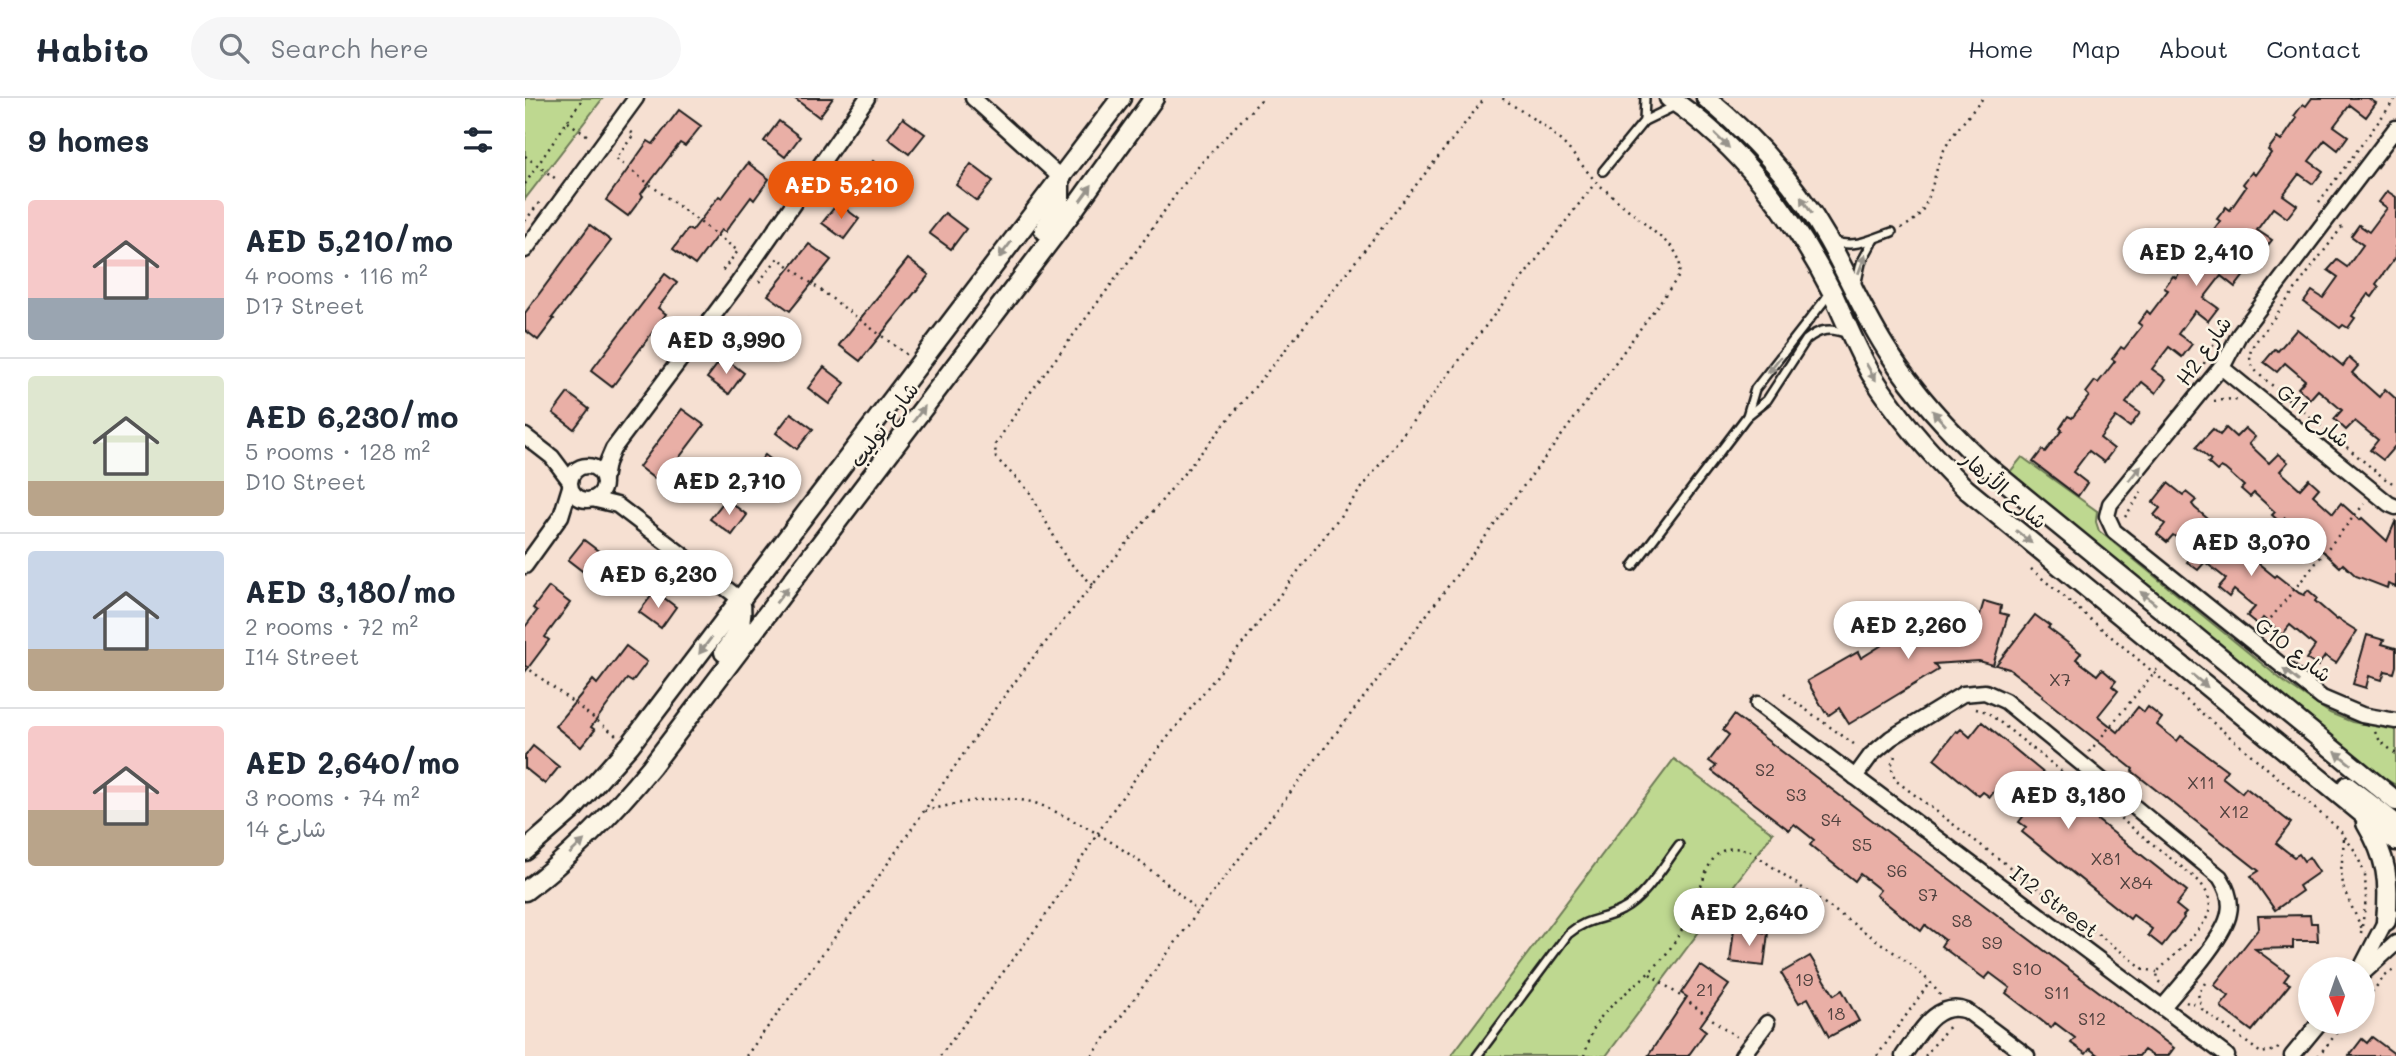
<!DOCTYPE html>
<meta charset="utf-8">
<style>
:root{--surface:#fff;--page:#f6f6f7;--text:#1f2937;--muted:#747a83;--line:#e0e1e3;--accent:#ea580c}
body{margin:0;font-family:Mali,"Playpen Sans Arabic",sans-serif;background:var(--page);color:var(--text);height:100vh;display:flex;flex-direction:column;font-size:26px;white-space:nowrap}
*{box-sizing:border-box;margin:0}
p{font-size:23px;color:var(--muted)}
.icon{flex:none;width:38px;height:38px;fill:none;stroke:currentColor;stroke-width:2;stroke-linecap:round;stroke-linejoin:round}
.map{position:relative;flex:1;overflow:hidden}
.drawer{display:flex;flex-direction:column;background:var(--surface);width:525px}
.drawer>*{flex:none}
.needle{width:46px;rotate:178deg}
.fabs{position:absolute;left:1773px;top:859px;display:grid;gap:14px}
.fabs a{display:grid;place-items:center;width:77px;height:77px;border-radius:50%;background:var(--surface);box-shadow:0 4px 10px #0003;font-size:35px}
.price{position:absolute;translate:-50% -60px;padding:0 16px;border-radius:24px;background:#fff;color:#222;font-size:23px;line-height:46px;filter:drop-shadow(0 2px 4px #0008)}
.price::after{content:'';position:absolute;left:50%;top:42px;width:21px;height:16px;margin-left:-10px;background:inherit;clip-path:polygon(0 0,100% 0,50% 100%)}
.price.current{background:var(--accent);color:#fff}
ul{padding:0;list-style:none}
li{display:flex;align-items:center;gap:21px;height:175px;padding:0 28px}
li+li{border-top:2px solid var(--line)}
li span{display:grid;place-items:center;flex:none;width:196px;height:140px;border-radius:7px;color:#555}
li>.icon{margin-inline-start:auto}
span .icon{width:84px;height:84px;fill:#fffc;stroke-width:1}
li b{font-size:30px}
h2{display:flex;justify-content:space-between;align-items:center;height:84px;padding:0 28px;font-size:30px}
header{display:flex;align-items:center;gap:42px;box-sizing:border-box;height:98px;padding:0 35px;background:var(--surface);border-bottom:2px solid var(--line)}
header strong{font-size:33px}
nav{display:flex;gap:38px;margin-inline-start:auto;font-size:24px}
.search{width:490px;height:63px;background:var(--page);display:flex;align-items:center;gap:18px;box-sizing:border-box;padding:0 24px;border-radius:38px;color:var(--muted);font-size:26px}
main{display:flex;flex:1;min-height:0}
.map>svg:first-child{display:block}
</style>
<header>
<strong>Habito</strong>
<div class="search"><svg class="icon" aria-label="search" viewBox="0 0 24 24"><circle cx="10" cy="10" r="6"/><path d="M15 15l6 6"/></svg>Search here</div>
<nav><a>Home</a><a>Map</a><a>About</a><a>Contact</a></nav>
</header>
<main>
<section class="drawer">
<h2>9 homes<svg class="icon" aria-label="filters" viewBox="0 0 24 24"><path d="M4 7h16M4 17h16"/><circle cx="9" cy="7" r="2"/><circle cx="15" cy="17" r="2"/></svg></h2>
<ul>
<li><span style="background:linear-gradient(#f6c9c9 70%,#9aa5b1 0)"><svg class="icon" aria-label="home" viewBox="0 0 24 24"><path d="M3 11l9-7 9 7M6 9v11h12V9"/></svg></span><div><b>AED 5,210/mo</b><p>4 rooms · 116 m²</p><p>D17 Street</p></div></li>
<li><span style="background:linear-gradient(#dfe7d0 75%,#b9a48a 0)"><svg class="icon" aria-label="home" viewBox="0 0 24 24"><path d="M3 11l9-7 9 7M6 9v11h12V9"/></svg></span><div><b>AED 6,230/mo</b><p>5 rooms · 128 m²</p><p>D10 Street</p></div></li>
<li><span style="background:linear-gradient(#c9d6e8 70%,#b9a48a 0)"><svg class="icon" aria-label="home" viewBox="0 0 24 24"><path d="M3 11l9-7 9 7M6 9v11h12V9"/></svg></span><div><b>AED 3,180/mo</b><p>2 rooms · 72 m²</p><p>I14 Street</p></div></li>
<li><span style="background:linear-gradient(#f6c9c9 60%,#b9a48a 0)"><svg class="icon" aria-label="home" viewBox="0 0 24 24"><path d="M3 11l9-7 9 7M6 9v11h12V9"/></svg></span><div><b>AED 2,640/mo</b><p>3 rooms · 74 m²</p><p>شارع 14</p></div></li>
</ul>
</section>
<div class="map">
<svg width="1871" height="958" viewBox="0 0 1871 958">
<rect width="100%" height="100%" fill="#f6e0d2"/>
<filter id="ink" filterUnits="userSpaceOnUse"><feTurbulence type="fractalNoise" baseFrequency=".0143" numOctaves="2"/><feDisplacementMap in="SourceGraphic" scale="14" xChannelSelector="R" yChannelSelector="G"/><feConvolveMatrix kernelMatrix="1 2 1 2 8 2 1 2 1" color-interpolation-filters="sRGB"/></filter>
<g filter="url(#ink)">
<g fill="#bed890" stroke="#6d7a56" stroke-width="2">
<polygon points="0,0 78,0 0,101"/>
<polygon points="1497,359 1572,413 1571,424 1574,433 1763,587 1805,615 1827,624 1871,632 1871,687 1852,676 1835,663 1484,375"/>
<polygon points="1149,661 1248,735 1081,958 926,958"/>
</g>
<g fill="#e9afa6" stroke="#1c1c1c" stroke-width="2">
<polygon points="269,0 308,0 294,19"/>
<polygon points="1787,0 1843,0 1851,5 1841,19 1825,7 1809,28 1823,38 1813,52 1800,42 1784,63 1798,73 1788,86 1774,76 1758,97 1772,107 1762,120 1748,110 1732,132 1747,142 1737,155 1722,145 1706,165 1720,176 1710,189 1696,178 1679,200 1693,210 1683,223 1670,213 1653,236 1667,246 1657,259 1644,249 1627,271 1641,281 1631,295 1617,284 1601,305 1615,315 1605,329 1591,319 1575,340 1589,351 1579,364 1564,353 1548,374 1562,385 1553,398 1508,364 1517,352 1520,354 1537,332 1535,330 1543,318 1547,320 1564,298 1561,295 1570,283 1573,285 1590,263 1587,261 1596,249 1599,251 1617,228 1613,225 1622,213 1625,216 1643,192 1639,190 1648,178 1651,180 1668,157 1666,155 1675,143 1678,146 1695,123 1692,121 1701,109 1705,112 1721,89 1718,86 1727,74 1730,77 1746,55 1743,52 1752,40 1756,43 1772,20 1769,18 1778,6 1781,8"/>
<polygon points="154,12 176,28 160,48 155,45 116,96 118,98 103,118 81,102 123,43 128,46"/>
<polygon points="378,20 400,36 384,56 363,40"/>
<polygon points="254,23 275,39 260,59 239,43"/>
<polygon points="348,63 369,79 354,100 333,84"/>
<polygon points="223,65 244,81 229,102 226,99 200,134 196,132 170,167 148,151 163,131 167,133 194,98 197,100"/>
<polygon points="446,66 468,83 452,103 431,87"/>
<polygon points="1862,93 1871,99 1871,159 1851,186 1854,189 1847,199 1843,196 1827,218 1830,220 1823,230 1818,227 1815,230 1779,204 1787,193 1798,200 1813,179 1803,172 1812,162 1822,169 1838,147 1826,138 1834,127 1844,134 1862,110 1854,104"/>
<polygon points="313,105 334,121 319,141 297,125"/>
<polygon points="420,115 441,131 426,151 404,135"/>
<polygon points="65,127 86,143 27,220 29,221 13,242 0,232 0,215"/>
<polygon points="284,146 306,162 265,213 243,197"/>
<polygon points="383,161 404,177 335,263 314,247"/>
<polygon points="140,176 152,185 133,210 141,216 87,289 66,273"/>
<polygon points="226,219 248,235 233,255 211,239"/>
<polygon points="1772,231 1818,268 1824,260 1833,268 1827,275 1854,299 1860,291 1871,301 1871,347 1858,362 1845,352 1853,342 1830,323 1821,332 1809,321 1817,312 1793,292 1785,301 1773,290 1780,282 1760,265 1752,274 1739,264 1750,251 1753,253"/>
<polygon points="198,259 219,275 204,296 182,280"/>
<polygon points="299,269 320,285 304,306 283,290"/>
<polygon points="43,295 64,311 49,331 28,315"/>
<polygon points="157,311 179,327 135,385 114,369"/>
<polygon points="266,315 288,331 272,351 251,335"/>
<polygon points="1701,330 1711,339 1720,330 1730,339 1724,346 1744,365 1753,356 1763,364 1755,373 1775,391 1784,381 1794,390 1788,397 1808,415 1816,405 1835,422 1837,420 1862,443 1871,422 1871,489 1863,486 1862,490 1831,478 1818,466 1815,469 1791,447 1789,449 1760,420 1756,425 1747,417 1750,414 1729,395 1725,399 1716,391 1719,388 1700,371 1696,369 1692,373 1683,365 1686,362 1671,349 1688,331 1695,337"/>
<polygon points="240,357 261,373 246,393 224,377"/>
<polygon points="1643,385 1658,397 1661,394 1671,402 1667,406 1670,410 1689,426 1692,423 1701,430 1698,435 1720,452 1722,449 1732,456 1728,461 1750,479 1751,477 1774,495 1779,497 1783,492 1792,500 1790,503 1812,522 1813,521 1832,533 1811,565 1800,558 1793,568 1781,561 1790,548 1765,527 1757,537 1738,520 1733,527 1722,518 1730,509 1709,492 1704,499 1693,490 1701,481 1699,479 1680,464 1673,472 1662,464 1670,454 1648,437 1642,444 1632,436 1640,426 1629,417 1635,410 1628,404"/>
<polygon points="201,401 222,417 207,437 185,421"/>
<polygon points="59,442 80,458 65,479 43,462"/>
<polygon points="24,489 45,505 20,539 24,542 0,574 0,529 12,513 8,510"/>
<polygon points="130,493 151,509 136,530 114,514"/>
<polygon points="1459,503 1476,508 1475,515 1483,517 1468,567 1454,563 1409,566 1413,572 1324,626 1314,610 1304,617 1301,613 1300,614 1282,583 1333,554 1336,560 1357,547 1353,540 1368,531 1372,537 1379,532 1381,535 1406,533 1404,508 1422,507 1422,513 1431,512 1431,522 1452,527"/>
<polygon points="1510,517 1525,528 1523,530 1556,555 1551,561 1572,577 1577,571 1591,583 1587,588 1593,593 1573,618 1593,634 1613,609 1619,614 1623,609 1637,620 1632,627 1652,643 1656,638 1702,672 1697,679 1717,695 1721,690 1766,725 1751,745 1769,759 1774,756 1779,763 1784,759 1794,774 1774,788 1777,793 1750,812 1726,778 1734,773 1607,673 1608,671 1517,599 1518,597 1484,571 1471,567"/>
<polygon points="1842,537 1859,542 1857,546 1871,550 1871,568 1869,575 1860,573 1857,582 1844,578 1841,590 1828,586"/>
<polygon points="101,548 122,564 107,584 102,581 66,629 70,632 56,649 30,628 68,582 72,586"/>
<polygon points="1209,617 1439,792 1649,950 1643,958 1628,958 1619,952 1614,958 1574,958 1565,951 1561,956 1546,945 1550,940 1530,925 1526,930 1481,895 1485,890 1465,875 1460,881 1416,848 1420,842 1400,827 1396,833 1351,797 1355,792 1335,776 1330,783 1285,747 1289,742 1269,726 1264,732 1187,673 1191,668 1184,663 1204,637 1198,632"/>
<polygon points="1457,624 1567,715 1566,717 1662,793 1651,807 1661,815 1658,818 1659,820 1637,848 1623,837 1627,831 1608,817 1605,821 1497,734 1501,729 1494,724 1506,708 1476,684 1465,699 1458,694 1454,698 1409,661 1431,633 1433,634 1436,631 1445,639"/>
<polygon points="8,648 34,669 20,686 0,670 0,658"/>
<polygon points="1785,817 1786,825 1792,825 1793,843 1768,843 1768,850 1730,851 1764,876 1759,883 1765,886 1727,933 1699,912 1696,908 1704,898 1689,887 1734,830 1733,818"/>
<polygon points="1209,831 1243,835 1239,868 1205,864"/>
<polygon points="1285,858 1309,897 1317,892 1334,923 1304,939 1283,900 1274,905 1256,875"/>
<polygon points="1175,867 1204,887 1175,928 1181,933 1163,958 1123,958 1162,899 1156,895"/>
<polygon points="1847,939 1871,957 1871,958 1824,958 1837,941 1842,945"/>
</g>
<g fill="none" stroke-linecap="round" stroke-linejoin="round">
<defs>
<g id="service">
<polyline points="1119,23 1120,0"/>
<polyline points="1078,73 1119,23 1150,8"/>
<path d="M1308 143C1329 151 1347 141 1367 134"/>
<polyline points="1331,188 1336,165 1349,141"/>
<polyline points="1222,318 1230,291 1306,194"/>
<path d="M1108 468 1222 318 1242 302 1281 242C1294 231 1306 229 1322 236"/>
<path d="M952 958 1043 836C1063 819 1077 823 1097 812 1119 801 1139 767 1154 747"/>
</g>
<g id="minor">
<polyline points="448,0 535,79"/>
<polyline points="1871,30 1714,237 1700,264 1585,406 1582,418 1589,433 1797,600 1837,617 1871,623"/>
<polyline points="0,152 111,0"/>
<polyline points="1696,269 1864,406 1871,409"/>
<polyline points="0,338 27,359 45,383"/>
<circle cx="62" cy="385" r="17"/>
<polyline points="79,381 82,365 88,351 213,185 342,0"/>
<polyline points="67,401 92,407 215,501"/>
<polyline points="0,468 36,418 45,389"/>
<polyline points="1233,606 1702,958"/>
<path d="M1330 679 1346 657 1366 640 1438 596 1460 594 1480 603 1695 779C1702 790 1707 802 1704 815 1700 840 1655 888 1638 909"/>
<polyline points="1835,872 1865,814"/>
<polyline points="1838,875 1871,845"/>
<polyline points="1217,958 1242,925"/>
<path d="M1378 958C1394 936 1411 901 1442 913L1502 958"/>
<polyline points="1767,958 1795,924"/>
</g>
<g id="tertiary">
<path d="M1144 0C1215 47 1269 119 1307 194 1320 222 1331 250 1346 276 1373 319 1405 356 1441 391L1871 743"/>
<path d="M1181 0C1230 40 1272 87 1303 142 1324 179 1340 219 1364 255 1390 296 1423 331 1458 365L1871 703"/>
<polyline points="519,132 535,105 535,79"/>
<path d="M199 554C212 537 220 523 215 501"/>
<polyline points="1822,688 1871,726"/>
<path d="M1841 725C1862 760 1865 783 1861 823"/>
<polyline points="0,753 47,712 105,647 596,0"/>
<path d="M0 793C48 757 88 715 126 669L547 114 629 0"/>
</g>
</defs>
<use href="#service" stroke="#1c1c1c" stroke-width="12"/>
<use href="#minor" stroke="#1c1c1c" stroke-width="19"/>
<use href="#tertiary" stroke="#1c1c1c" stroke-width="23"/>
<g stroke="#1c1c1c" stroke-width="2.5" stroke-dasharray="2 5" stroke-linecap="butt">
<polyline points="43,24 63,38"/>
<polyline points="106,34 109,36 91,61 213,153 197,173 200,175"/>
<polyline points="0,58 31,81"/>
<polyline points="0,86 58,0"/>
<polyline points="1794,104 1871,0"/>
<polyline points="0,123 17,101"/>
<path d="M1817 129 1727 249C1722 262 1727 270 1737 279L1859 380 1871 387"/>
<path d="M1376 130C1409 116 1405 80 1419 52 1429 33 1445 17 1458 0"/>
<polyline points="234,184 253,160 382,257"/>
<polyline points="1679,266 1681,256 1696,236"/>
<polyline points="1689,303 1707,301 1713,303"/>
<polyline points="1600,419 1619,390"/>
<polyline points="1506,471 1814,731 1830,753 1840,776"/>
<polyline points="568,487 542,462 504,393 471,360 470,347 499,303 615,148 654,92 684,56 738,0"/>
<polyline points="1737,531 1839,406"/>
<polyline points="0,568 91,637"/>
<polyline points="1259,596 1333,649"/>
<path d="M1451 611 1462 614 1674 783C1681 792 1687 802 1684 814 1681 829 1644 862 1632 874L1633 883 1639 888"/>
<polyline points="1850,634 1855,643 1871,656"/>
<polyline points="1564,654 1633,570"/>
<polyline points="1370,658 1366,668 1370,682 1619,871 1632,874"/>
<path d="M400 713C432 705 469 697 502 703 517 706 533 715 547 722 594 745 635 777 673 814"/>
<polyline points="1819,741 1816,774 1819,792 1837,831"/>
<polyline points="1836,835 1841,802 1840,776"/>
<polyline points="1125,876 1213,940"/>
<polyline points="1680,885 1673,896 1677,911 1736,955 1752,952 1754,948"/>
<polyline points="1661,904 1665,906 1675,904"/>
<polyline points="1838,905 1859,879 1871,870"/>
<polyline points="221,958 336,804 469,612 507,561 761,251 960,0"/>
<polyline points="415,958 519,820 585,716 612,678 725,536 1070,85"/>
<polyline points="567,958 673,814 866,564 1043,329 1154,178 1155,163 1148,150 1071,84 1042,49 1022,30 977,0"/>
<path d="M1059 958C1064 944 1067 930 1076 919 1099 892 1129 877 1148 846 1156 834 1163 821 1169 808 1176 793 1180 766 1194 755 1204 748 1215 750 1225 753L1384 865 1405 884 1416 898"/>
<polyline points="1352,958 1405,884"/>
<polyline points="1400,958 1424,928"/>
<polyline points="1793,958 1821,924"/>
</g>
<use href="#service" stroke="#fcf5e5" stroke-width="7"/>
<use href="#minor" stroke="#fcf5e5" stroke-width="14"/>
<use href="#tertiary" stroke="#fcf5e5" stroke-width="18"/>
</g>
<defs><path id="oneway-solid" d="M-6-.8H1V-3.2L6.5 0L1 3.2V.8H-6Z" transform="scale(1.75)"/></defs>
<g fill="#97938b">
<use href="#oneway-solid" transform="translate(1197 43) rotate(44)"/>
<use href="#oneway-solid" transform="translate(561 95) rotate(-54)"/>
<use href="#oneway-solid" transform="translate(1281 107) rotate(-123)"/>
<use href="#oneway-solid" transform="translate(480 152) rotate(127)"/>
<use href="#oneway-solid" transform="translate(1337 166) rotate(-69)"/>
<use href="#oneway-solid" transform="translate(1249 267) rotate(128)"/>
<use href="#oneway-solid" transform="translate(1346 274) rotate(60)"/>
<use href="#oneway-solid" transform="translate(394 316) rotate(-53)"/>
<use href="#oneway-solid" transform="translate(1414 320) rotate(-132)"/>
<use href="#oneway-solid" transform="translate(1610 375) rotate(-51)"/>
<use href="#oneway-solid" transform="translate(1499 439) rotate(39)"/>
<use href="#oneway-solid" transform="translate(257 497) rotate(-53)"/>
<use href="#oneway-solid" transform="translate(1623 500) rotate(-141)"/>
<use href="#oneway-solid" transform="translate(180 548) rotate(127)"/>
<use href="#oneway-solid" transform="translate(1766 577) rotate(-141)"/>
<use href="#oneway-solid" transform="translate(1675 583) rotate(39)"/>
<use href="#oneway-solid" transform="translate(1818 660) rotate(-141)"/>
<use href="#oneway-solid" transform="translate(52 749) rotate(-43)"/>
</g>
</g>
<g text-anchor="middle" dominant-baseline="central" stroke-width="5" stroke-linejoin="round" paint-order="stroke">
<g font-size="18" fill="#4f413e">
<text x="1535" y="581">X7</text>
<text x="1240" y="671">S2</text>
<text x="1676" y="684">X11</text>
<text x="1271" y="696">S3</text>
<text x="1709" y="713">X12</text>
<text x="1306" y="721">S4</text>
<text x="1337" y="746">S5</text>
<text x="1581" y="760">X81</text>
<text x="1372" y="772">S6</text>
<text x="1611" y="784">X84</text>
<text x="1403" y="796">S7</text>
<text x="1437" y="822">S8</text>
<text x="1467" y="844">S9</text>
<text x="1502" y="870">S10</text>
<text x="1279" y="881">19</text>
<text x="1180" y="891">21</text>
<text x="1532" y="894">S11</text>
<text x="1311" y="915">18</text>
<text x="1567" y="920">S12</text>
</g>
<g font-size="21" fill="#1c1c1c" stroke="#fcf5e5">
<text transform="translate(1678 252) rotate(-55)">H2 شارع</text>
<text transform="translate(1789 317) rotate(39)">G11 شارع</text>
<text transform="translate(358 326) rotate(-53)">شارع توليب</text>
<text transform="translate(1480 391) rotate(41)">شارع الأزهار</text>
<text transform="translate(1769 551) rotate(38)">G10 شارع</text>
<text transform="translate(1530 803) rotate(37)">I12 Street</text>
</g>
</g>
</svg>
<div class="fabs">
<a><svg class="needle" viewBox="-14 -14 28 28"><path d="M0-13l5 13h-10z" fill="#e53935"/><path d="M0 13l5-13h-10z" fill="#747a83"/></svg></a>
</div>
<b class="price current" style="left:316px;top:123px">AED 5,210</b>
<b class="price" style="left:1671px;top:190px">AED 2,410</b>
<b class="price" style="left:201px;top:278px">AED 3,990</b>
<b class="price" style="left:204px;top:419px">AED 2,710</b>
<b class="price" style="left:1726px;top:480px">AED 3,070</b>
<b class="price" style="left:133px;top:512px">AED 6,230</b>
<b class="price" style="left:1383px;top:563px">AED 2,260</b>
<b class="price" style="left:1543px;top:733px">AED 3,180</b>
<b class="price" style="left:1224px;top:850px">AED 2,640</b>
</div>
</main>
